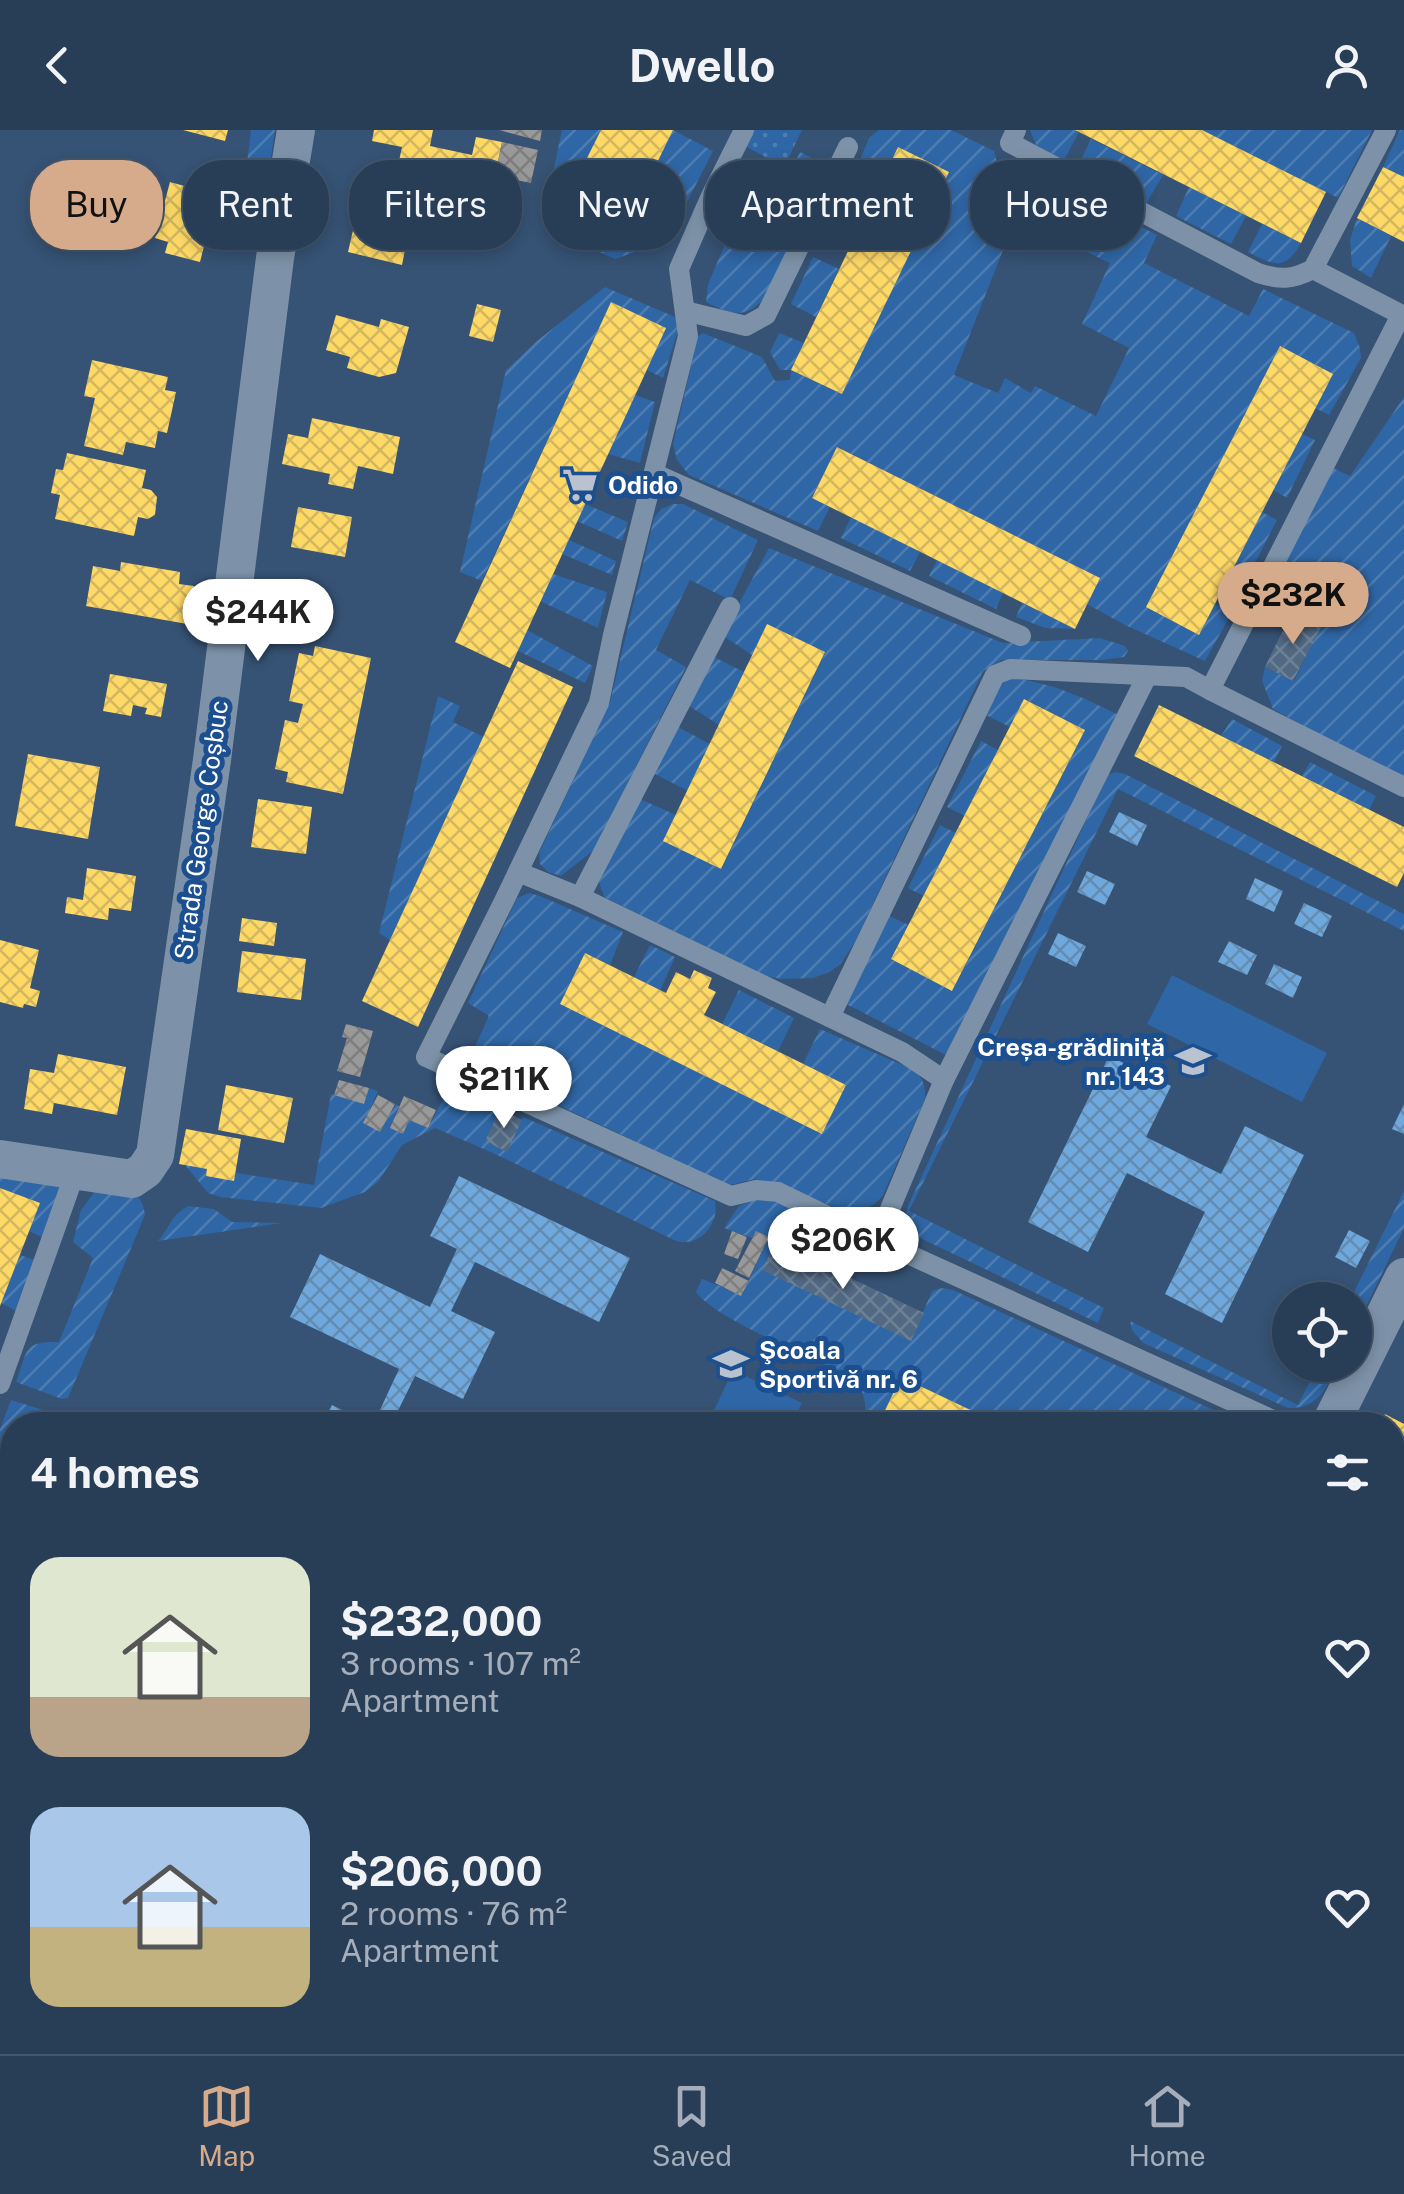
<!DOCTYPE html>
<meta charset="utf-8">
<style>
:root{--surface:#283e57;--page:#344961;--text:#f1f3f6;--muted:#a5aeba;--line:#44576d;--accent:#d6ab8b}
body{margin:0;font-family:"Public Sans",sans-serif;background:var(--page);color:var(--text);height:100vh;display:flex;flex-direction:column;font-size:38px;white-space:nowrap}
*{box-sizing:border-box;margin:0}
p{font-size:32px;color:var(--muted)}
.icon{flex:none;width:55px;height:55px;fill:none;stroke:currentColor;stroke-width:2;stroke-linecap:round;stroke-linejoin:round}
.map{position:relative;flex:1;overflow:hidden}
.drawer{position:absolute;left:0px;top:1282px;width:1405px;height:642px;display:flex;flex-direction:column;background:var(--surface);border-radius:40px 40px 0 0;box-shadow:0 5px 15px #0003,0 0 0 2px var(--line)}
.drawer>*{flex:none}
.guide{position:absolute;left:30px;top:30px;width:1345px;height:90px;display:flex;gap:20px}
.controls{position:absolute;left:1272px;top:1152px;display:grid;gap:20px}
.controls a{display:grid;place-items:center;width:100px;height:100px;border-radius:50%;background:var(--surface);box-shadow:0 5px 15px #0003,0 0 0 2px var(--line);font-size:50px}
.price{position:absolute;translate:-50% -85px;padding:0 22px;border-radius:35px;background:#fff;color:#222;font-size:32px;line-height:65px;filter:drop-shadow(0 2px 5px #0008)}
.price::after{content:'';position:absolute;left:50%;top:60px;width:30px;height:22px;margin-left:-15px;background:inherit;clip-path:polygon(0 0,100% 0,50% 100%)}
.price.current{background:var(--accent);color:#111}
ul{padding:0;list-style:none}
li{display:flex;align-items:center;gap:30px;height:250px;padding:0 30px}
li span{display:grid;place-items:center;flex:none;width:280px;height:200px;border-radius:30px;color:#555}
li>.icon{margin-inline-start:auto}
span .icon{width:120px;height:120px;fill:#fffc;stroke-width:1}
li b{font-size:42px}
h2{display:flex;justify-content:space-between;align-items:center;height:120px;padding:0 30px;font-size:42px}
.tag{padding:0 35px;border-radius:40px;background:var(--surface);box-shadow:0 5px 15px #0003,0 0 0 2px var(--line);font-size:35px;line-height:90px}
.tag.current{background:var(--accent);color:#111}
header{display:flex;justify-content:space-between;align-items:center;height:130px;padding:0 30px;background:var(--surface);font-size:45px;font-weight:700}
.dock{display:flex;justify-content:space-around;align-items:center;height:140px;border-top:2px solid var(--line);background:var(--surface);font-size:28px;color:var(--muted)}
.dock a{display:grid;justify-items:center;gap:5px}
.dock .current{color:var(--accent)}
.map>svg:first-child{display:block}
</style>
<header><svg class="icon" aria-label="back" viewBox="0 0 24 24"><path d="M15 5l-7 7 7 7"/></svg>Dwello<svg class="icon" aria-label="person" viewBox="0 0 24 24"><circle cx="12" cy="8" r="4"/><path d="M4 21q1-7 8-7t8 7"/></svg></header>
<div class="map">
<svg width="1404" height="1924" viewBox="0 0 1404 1924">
<defs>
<pattern id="park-dots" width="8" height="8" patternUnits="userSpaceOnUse" patternTransform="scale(2.5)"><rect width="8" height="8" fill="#2f66a5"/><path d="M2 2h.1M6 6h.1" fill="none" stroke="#4e7db2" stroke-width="1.8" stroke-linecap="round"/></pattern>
<pattern id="garden-furrows" width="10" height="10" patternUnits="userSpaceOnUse" patternTransform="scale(2.5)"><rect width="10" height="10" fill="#2f66a5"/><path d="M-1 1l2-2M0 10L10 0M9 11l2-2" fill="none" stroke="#4e7db2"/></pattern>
<pattern id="homes-cross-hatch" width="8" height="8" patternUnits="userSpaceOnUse" patternTransform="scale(2.5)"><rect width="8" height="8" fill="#ffd966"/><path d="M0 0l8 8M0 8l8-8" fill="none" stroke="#d2b660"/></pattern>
<pattern id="schools-cross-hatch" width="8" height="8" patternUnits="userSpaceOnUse" patternTransform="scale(2.5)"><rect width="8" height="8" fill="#6fa8dc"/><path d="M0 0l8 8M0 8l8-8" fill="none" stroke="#648cb1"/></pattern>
<pattern id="industry-cross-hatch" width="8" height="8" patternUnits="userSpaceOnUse" patternTransform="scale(2.5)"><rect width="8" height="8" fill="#999"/><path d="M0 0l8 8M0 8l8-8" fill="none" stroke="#7e7e7e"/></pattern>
<pattern id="building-cross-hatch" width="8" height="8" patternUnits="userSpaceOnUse" patternTransform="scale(2.5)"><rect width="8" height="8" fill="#526984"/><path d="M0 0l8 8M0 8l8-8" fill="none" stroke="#6c8096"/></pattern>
</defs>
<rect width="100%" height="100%" fill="#365274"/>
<g fill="#2f66a5">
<polygon points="1172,845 1327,923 1302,972 1147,894"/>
<polygon points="733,1240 802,1273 792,1295 707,1295"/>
</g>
<polygon fill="url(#park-dots)" points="753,0 802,0 784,37 745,16"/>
<g fill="url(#garden-furrows)">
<polygon points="251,0 275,0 267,54 245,49"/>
<polygon points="562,0 601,0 557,90 615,118 634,80 677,102 676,108 615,129 547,98 545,81"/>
<polygon points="673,0 713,21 686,74 646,55"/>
<path d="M879 0H951L994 21 1014 97 1026 114V117L1007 110 954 245 998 263 1005 248 1031 263 1035 256 1096 286 1129 218 1082 194 1110 133C1062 110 1020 93 1019 33L1157 105 1144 133 1249 186 1263 159 1354 203 1360 218 1361 228 1329 285 1315 278 1332 244 1281 217 1147 477 1199 504 1215 474 1232 482 1205 531 1125 495 1087 474 1099 448 838 317 812 367 830 377 818 401 689 345 677 330 673 314 698 206 703 203 762 227 775 251 790 250 791 240H780L770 222 779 203 804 213 791 240 842 264 898 17 882 50 857 37 869 8Z"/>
<polygon points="1030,0 1075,0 1079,2 1064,30 1036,15"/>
<polygon points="1202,0 1372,0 1338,68"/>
<polygon points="1400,0 1404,0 1404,47 1383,37"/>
<polygon points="1091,9 1163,45 1146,74 1077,38"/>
<path d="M800 22C820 32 824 34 818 57L766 165C748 190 730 185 706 172L708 154 759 36 805 59 812 45 794 35Z"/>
<polygon points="849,54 874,67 848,121 822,107"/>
<polygon points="1189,57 1246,86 1231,114 1176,86"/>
<polygon points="1357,88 1391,106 1371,148 1352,136 1350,110"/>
<path d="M1262 94 1301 113C1285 142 1273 135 1248 122Z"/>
<polygon points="813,127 839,139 816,187 791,174"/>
<polygon points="605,157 675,187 680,194 663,248 647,240 665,198 611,173 482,451 460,442 506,240 537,211"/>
<polygon points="635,265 655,272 640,333 608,324"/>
<polygon points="1404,267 1404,651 1273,579 1262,551 1265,537 1294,551 1320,497 1292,482 1281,441 1333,338 1350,346"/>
<polygon points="1302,304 1315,310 1287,368 1273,360"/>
<polygon points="585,374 628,392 622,411 577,391"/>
<polygon points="673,374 683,374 758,410 730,470 690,450 656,520 686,537 594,720 561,746 548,742 540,734 539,723 610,572 654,388 661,379"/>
<polygon points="1262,382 1277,390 1245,452 1231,443"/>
<polygon points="851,387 920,422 910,441 841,408"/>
<polygon points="569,410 616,431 612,445 562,424"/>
<polygon points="769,418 1003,513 1100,508 1125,516 1128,521 1124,527 1102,530 1001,530 983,541 854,814 841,833 830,842 813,848 781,849 766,846 604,767 599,752 640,669 676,685 722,738 825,523 752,525 722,505"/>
<polygon points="937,430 1003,463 996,479 929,446"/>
<polygon points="553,444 607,462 598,498 540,471"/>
<polygon points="1022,473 1075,499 1045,498 1016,487"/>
<polygon points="527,500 593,536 585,553 518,521"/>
<polygon points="714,527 744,542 719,595 689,576"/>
<path d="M1011 548C1053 553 1080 566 1117 584L948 926 846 874 887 785 909 795 892 830 953 860 1085 600 1025 569 1010 597 986 585 1000 555Z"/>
<polygon points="438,566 460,576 453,592 484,607 390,810 379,803"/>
<polygon points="1232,589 1282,616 1274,632 1221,606"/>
<polygon points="678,597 710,614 688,661 653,643"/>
<polygon points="981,611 998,620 965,686 947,677"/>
<polygon points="1310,632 1376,666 1369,680 1302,646"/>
<polygon points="1115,642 1125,644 1404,784 1404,801 1118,659 909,1081 1104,1178 1098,1193 918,1107 905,1088 908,1076 1107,645"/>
<polygon points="940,695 956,703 924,766 908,758"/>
<path d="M529 763 540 766 623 802 610 835 585 823 560 874 822 1003 846 955 803 934 820 899 914 940C923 949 926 956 925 969L883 1065C874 1076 866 1080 852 1083L755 1049 726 1056 616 1002 469 934 461 918 472 923 489 886 468 873 517 768Z"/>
<polygon points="650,815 675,827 660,861 634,847"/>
<polygon points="739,860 794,888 778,921 722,894"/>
<path d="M450 956 503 977 485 1011 507 1021 523 987 715 1071C720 1093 700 1118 676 1111L493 1023 435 998 402 1015 378 1052 365 1062 321 1078 220 1067 208 1063 185 1035 314 1055 331 964 364 973 369 958 378 961 364 993 380 1001 395 974 399 976 390 998 403 1004 409 990 428 998Z"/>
<polygon points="0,1038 62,1057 42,1107 29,1101 39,1073 0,1058"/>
<path d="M95 1061C118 1061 142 1054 145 1085L68 1268 62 1269 16 1252C28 1221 22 1211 59 1212L93 1128 73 1112 81 1080Z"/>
<polygon points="1404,1061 1404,1098 1355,1199 1355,1170 1350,1170"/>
<path d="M755 1069C776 1070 801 1078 816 1093L817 1132 911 1210 932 1161 942 1158 953 1160 1246 1295H864C868 1279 864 1265 858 1250 825 1234 713 1188 696 1162L702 1149 742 1165 769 1107 756 1101 752 1108 724 1098 739 1076Z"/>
<path d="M188 1076 214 1079 232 1092 282 1093 158 1111C171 1096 170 1086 188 1076Z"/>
<polygon points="20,1125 35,1130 16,1181 1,1173"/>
<path d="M1130 1191 1298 1275 1318 1235H1338C1326 1259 1318 1279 1288 1278L1143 1213 1132 1200Z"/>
<polygon points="11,1270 56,1284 59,1288 56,1295 12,1295 12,1399 0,1429 0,1299"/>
<polygon points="12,1446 12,1488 10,1499 12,1523 0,1514 0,1476"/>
</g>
<g fill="url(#homes-cross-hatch)">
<polygon points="183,0 228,0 225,11"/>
<polygon points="374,0 433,0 430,16 472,25 476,7 502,12 495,46 489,45 484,67 461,63 456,85 404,75 407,56 397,53 397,51 392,50 387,44 390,33 399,31 402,17 372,11"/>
<polygon points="601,0 673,0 615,119 556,90"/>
<polygon points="1075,0 1202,0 1326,62 1301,113"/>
<polygon points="898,17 949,42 842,264 791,240"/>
<polygon points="1383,37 1404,47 1404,112 1357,88"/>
<polygon points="170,52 217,65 200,132 165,123 168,112 155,108"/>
<polygon points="357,83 410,95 402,135 348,122"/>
<polygon points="611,172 666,198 510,538 455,512"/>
<polygon points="477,174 501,180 493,212 469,206"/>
<polygon points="336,185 379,197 381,189 409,197 396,243 379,247 347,238 350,227 326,220"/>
<polygon points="1280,216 1333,244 1199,505 1146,477"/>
<polygon points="92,230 168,247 165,260 176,262 167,303 158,301 155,318 126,312 123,325 84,316 95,268 84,266"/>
<polygon points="312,288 400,307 393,344 358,336 353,359 328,354 330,344 282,334 288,304 308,308"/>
<polygon points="837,317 1100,448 1075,499 812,368"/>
<polygon points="67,323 146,340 142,358 151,360 157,367 155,385 148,389 138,387 134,406 55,389 60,365 51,363 56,339 63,340"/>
<polygon points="298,377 352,387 345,427 291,417"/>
<polygon points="121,432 180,442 179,454 194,456 187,494 86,476 93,436 120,441"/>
<polygon points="767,494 825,522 721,739 663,711"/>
<polygon points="315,516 371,528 343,664 286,652 288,642 275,639 285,590 298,593 303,574 289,571 299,523 313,526"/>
<polygon points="518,531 573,557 418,897 362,871"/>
<polygon points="110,544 167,554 161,587 145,584 147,578 133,575 131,586 103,581"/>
<polygon points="1024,569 1085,600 952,861 891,829"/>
<polygon points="1159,575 1404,697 1404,743 1397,757 1134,626"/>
<polygon points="28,624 100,637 88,709 15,696"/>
<polygon points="258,669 312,677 306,724 251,717"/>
<polygon points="87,738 136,746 131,781 109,778 108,790 65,783 67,767 83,770"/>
<polygon points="242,788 277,793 274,816 239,811"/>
<polygon points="0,810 39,820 30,858 40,861 36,877 24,874 23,878 0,872"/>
<polygon points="242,821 306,829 301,870 237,862"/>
<polygon points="585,823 666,863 676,842 690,849 694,840 712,848 708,858 716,862 704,885 846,955 822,1004 560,874"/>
<polygon points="58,924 126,937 117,985 54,973 52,984 24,979 30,939 54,943"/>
<polygon points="226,955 293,968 284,1013 218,1000"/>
<polygon points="186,999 241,1009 234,1051 206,1046 207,1039 179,1034"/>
<polygon points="0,1058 40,1073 0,1176"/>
<polygon points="901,1247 1002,1295 878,1295"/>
<polygon points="1385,1284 1404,1294 1404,1379 1392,1373 1392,1295 1379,1295"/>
<polygon points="1401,1468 1404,1470 1404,1512 1392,1506 1392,1481 1395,1482"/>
<polygon points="1392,1520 1403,1525 1392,1547"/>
<polygon points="1404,1607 1404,1661 1392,1656 1392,1615 1395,1611"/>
<polygon points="1392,1706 1404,1711 1404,1759 1392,1753"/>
<polygon points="706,1912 713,1912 736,1924 700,1924"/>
<polygon points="973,1912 1005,1912 1000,1924"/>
<polygon points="1078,1912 1136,1912 1130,1924 1082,1924 1083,1922 1075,1918"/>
<polygon points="1281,1912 1366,1912 1361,1924 1305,1924"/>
</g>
<g fill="url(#schools-cross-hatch)">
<polygon points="1119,682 1147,695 1137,716 1109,702"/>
<polygon points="1087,741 1115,754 1105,775 1077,762"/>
<polygon points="1255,748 1283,761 1274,782 1246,769"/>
<polygon points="1304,773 1332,786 1322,807 1294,794"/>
<polygon points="1058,803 1086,816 1076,837 1048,824"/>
<polygon points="1229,811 1257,825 1247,845 1218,832"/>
<polygon points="1274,834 1302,847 1293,868 1265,854"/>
<polygon points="1109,926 1171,956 1146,1007 1221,1044 1245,996 1304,1025 1222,1193 1165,1164 1205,1082 1127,1043 1088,1122 1028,1092"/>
<polygon points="1404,974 1404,1004 1392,999"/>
<polygon points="459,1046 630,1128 599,1192 475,1132 451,1181 495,1202 463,1269 415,1246 391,1295 373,1295 399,1239 290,1187 320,1124 430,1177 457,1119 430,1106"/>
<polygon points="1349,1100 1370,1111 1356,1138 1335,1127"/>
<polygon points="1321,1154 1343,1164 1340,1170 1313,1170"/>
<polygon points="332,1275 372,1295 322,1295"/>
<polygon points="656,1282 677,1292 676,1295 649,1295"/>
<polygon points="48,1912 204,1912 216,1918 213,1924 43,1924"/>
<polygon points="402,1912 602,1912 597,1924 426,1924"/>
</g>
<g fill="url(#industry-cross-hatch)">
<polygon points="499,0 542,0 540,11"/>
<polygon points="502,12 538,20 531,53 495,46"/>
<polygon points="346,894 373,901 360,947 337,941 347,908 342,907"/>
<polygon points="339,950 369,958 364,974 334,965"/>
<polygon points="378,965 395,974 380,1002 363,993"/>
<polygon points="404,966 436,980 428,998 409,990 403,1004 390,998"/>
<polygon points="732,1101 747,1107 738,1129 724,1124"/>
<polygon points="756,1101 769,1107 749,1148 735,1141"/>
<polygon points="722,1138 749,1151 741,1166 715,1153"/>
<polygon points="0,1548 12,1553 12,1576 8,1587 0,1583"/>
<polygon points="12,1620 12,1653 5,1656 0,1654 0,1624"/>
</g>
<g fill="url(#building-cross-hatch)">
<polygon points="1292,482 1321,497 1293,551 1265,537"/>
<polygon points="500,979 522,990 507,1022 485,1011"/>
<polygon points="775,1112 924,1183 911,1211 762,1140"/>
<polygon points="809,1912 826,1912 832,1916 828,1924 804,1924"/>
</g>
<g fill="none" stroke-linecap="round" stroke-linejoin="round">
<g stroke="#7d92a8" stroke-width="20">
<polyline points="744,0 710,68 679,139 688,206 613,505 599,573 504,771 426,927 731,1066 756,1060 778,1062 877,1110 1284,1295"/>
<path d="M1016 0 1010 13 1258 143C1280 150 1292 150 1313 139L1386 0"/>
<polyline points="1313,139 1404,186"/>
<polyline points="685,181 746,196 766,185 848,17"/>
<polyline points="1401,185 1210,560 1404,657"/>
<polyline points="655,344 1021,506"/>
<polyline points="730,477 580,767 902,922 944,950 877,1110"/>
<polyline points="518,742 580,767"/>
<polyline points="830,887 995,545 1010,539 1186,547 1210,560"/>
<polyline points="944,950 1147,546"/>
<polyline points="0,1254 76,1040"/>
</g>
<g stroke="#7d92a8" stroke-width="38">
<polyline points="0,1029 132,1049 145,1040 155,1025 212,630 275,128 296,0"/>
<polyline points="1330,1295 1404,1147"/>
<polyline points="1392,1429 1404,1434"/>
<polyline points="642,1924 648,1912"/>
<polyline points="1030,1924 1036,1912"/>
</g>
</g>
<defs>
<symbol id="supermarket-bare" viewBox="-9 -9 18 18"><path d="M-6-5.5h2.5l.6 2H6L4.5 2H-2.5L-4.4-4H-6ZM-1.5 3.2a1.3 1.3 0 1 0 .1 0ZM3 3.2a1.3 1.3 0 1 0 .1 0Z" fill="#b9c2ce" stroke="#1b4f8f" stroke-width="2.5" paint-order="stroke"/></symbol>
<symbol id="school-bare" viewBox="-9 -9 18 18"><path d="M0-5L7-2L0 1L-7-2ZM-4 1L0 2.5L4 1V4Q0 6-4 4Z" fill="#b9c2ce" stroke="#1b4f8f" stroke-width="2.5" paint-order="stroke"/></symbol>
</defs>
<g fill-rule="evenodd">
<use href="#supermarket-bare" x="555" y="330" width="50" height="50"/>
<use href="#school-bare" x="1168" y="906" width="50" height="50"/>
<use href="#school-bare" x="706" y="1209" width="50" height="50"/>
</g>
<g text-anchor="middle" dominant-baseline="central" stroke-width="10" stroke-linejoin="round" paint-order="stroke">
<g font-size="25" font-weight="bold" fill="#fff" stroke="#1b4f8f" text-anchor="start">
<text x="608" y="355">Odido</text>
<text x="1165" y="917" text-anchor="end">Creșa-grădiniță<tspan x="1165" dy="29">nr. 143</tspan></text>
<text x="759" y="1220">Şcoala<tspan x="759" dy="29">Sportivă nr. 6</tspan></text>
</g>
<g font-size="25" fill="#fff" stroke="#1b4f8f">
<text transform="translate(201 700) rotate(-82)">Strada George Coșbuc</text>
</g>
</g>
</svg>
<div class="controls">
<a><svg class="icon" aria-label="locate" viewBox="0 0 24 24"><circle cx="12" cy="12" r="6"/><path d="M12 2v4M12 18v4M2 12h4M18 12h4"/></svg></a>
</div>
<b class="price current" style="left:1293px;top:517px">$232K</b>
<b class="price" style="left:258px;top:534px">$244K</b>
<b class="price" style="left:504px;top:1001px">$211K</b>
<b class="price" style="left:843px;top:1162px">$206K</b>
<div class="guide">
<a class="tag current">Buy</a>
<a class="tag">Rent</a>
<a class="tag">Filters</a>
<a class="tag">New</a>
<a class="tag">Apartment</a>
<a class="tag">House</a>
</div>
<section class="drawer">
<h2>4 homes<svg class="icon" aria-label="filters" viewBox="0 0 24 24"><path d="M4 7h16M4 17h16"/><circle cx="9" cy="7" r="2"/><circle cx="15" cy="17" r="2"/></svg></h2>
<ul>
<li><span style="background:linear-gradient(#dfe7d0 70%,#b9a48a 0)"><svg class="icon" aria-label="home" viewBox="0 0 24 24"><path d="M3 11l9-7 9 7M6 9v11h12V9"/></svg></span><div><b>$232,000</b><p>3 rooms · 107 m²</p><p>Apartment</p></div><svg class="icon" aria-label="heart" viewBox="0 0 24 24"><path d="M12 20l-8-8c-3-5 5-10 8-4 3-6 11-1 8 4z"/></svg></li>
<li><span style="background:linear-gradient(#a9c7e8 60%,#c2b280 0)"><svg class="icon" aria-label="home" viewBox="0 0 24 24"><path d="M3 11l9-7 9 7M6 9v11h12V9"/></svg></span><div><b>$206,000</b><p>2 rooms · 76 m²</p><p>Apartment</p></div><svg class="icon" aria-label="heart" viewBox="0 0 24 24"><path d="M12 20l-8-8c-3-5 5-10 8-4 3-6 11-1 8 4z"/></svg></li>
</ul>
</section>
</div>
<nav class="dock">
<a class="current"><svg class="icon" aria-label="map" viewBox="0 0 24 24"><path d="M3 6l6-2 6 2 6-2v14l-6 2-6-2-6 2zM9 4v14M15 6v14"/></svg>Map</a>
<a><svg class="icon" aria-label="saved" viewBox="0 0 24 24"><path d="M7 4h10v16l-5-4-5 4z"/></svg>Saved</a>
<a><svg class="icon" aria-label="home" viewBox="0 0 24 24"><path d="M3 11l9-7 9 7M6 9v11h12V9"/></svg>Home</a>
</nav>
